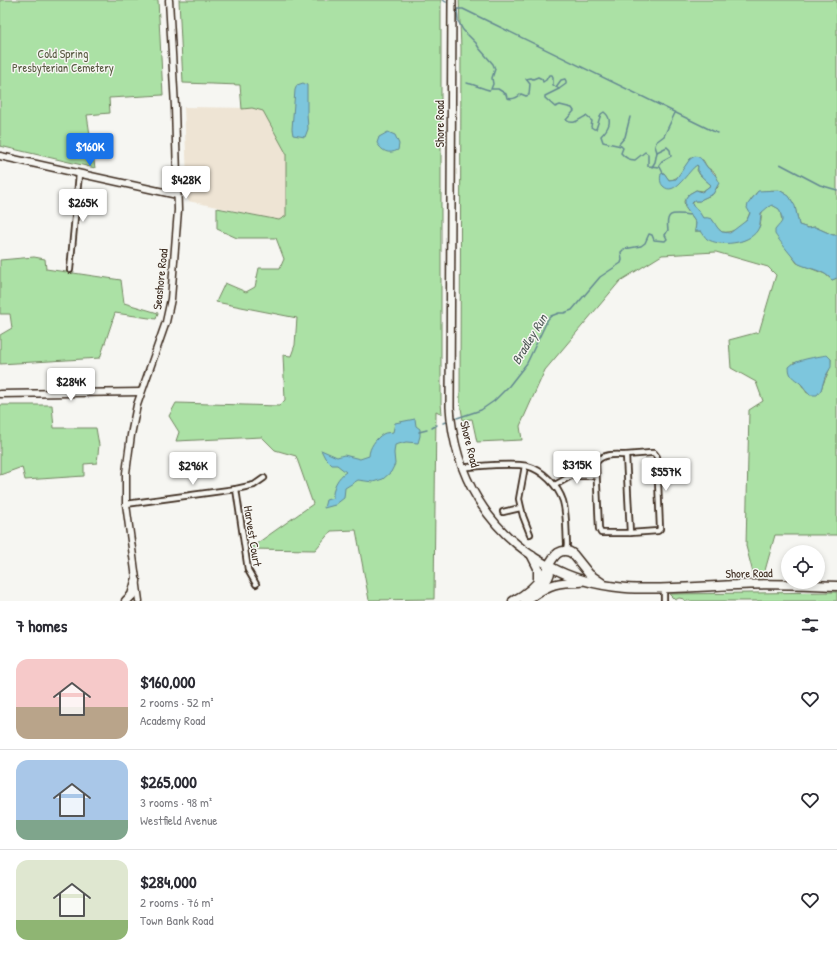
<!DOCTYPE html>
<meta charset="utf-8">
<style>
:root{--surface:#fff;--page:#f2f2f3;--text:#2b2b33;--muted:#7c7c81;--line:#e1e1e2;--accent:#1a73e8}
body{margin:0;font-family:"Patrick Hand",sans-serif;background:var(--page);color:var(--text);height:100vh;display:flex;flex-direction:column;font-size:15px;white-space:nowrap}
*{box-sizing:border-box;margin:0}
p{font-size:13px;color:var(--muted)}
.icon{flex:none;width:22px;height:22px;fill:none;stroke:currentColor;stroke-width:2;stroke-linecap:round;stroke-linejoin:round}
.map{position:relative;height:601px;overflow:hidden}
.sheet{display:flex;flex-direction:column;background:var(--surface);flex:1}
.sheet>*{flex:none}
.fabs{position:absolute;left:781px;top:545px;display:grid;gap:8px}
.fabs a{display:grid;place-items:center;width:44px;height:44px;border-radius:50%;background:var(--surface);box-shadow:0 2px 6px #0003;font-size:20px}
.price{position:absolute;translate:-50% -34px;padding:0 9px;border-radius:4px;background:#fff;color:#222;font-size:13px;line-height:26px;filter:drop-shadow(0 1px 2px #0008)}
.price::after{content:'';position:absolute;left:50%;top:24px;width:12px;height:9px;margin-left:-6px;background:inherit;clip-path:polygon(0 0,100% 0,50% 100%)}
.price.current{background:var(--accent);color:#fff}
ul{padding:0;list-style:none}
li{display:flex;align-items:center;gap:12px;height:100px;padding:0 16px}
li+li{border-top:1px solid var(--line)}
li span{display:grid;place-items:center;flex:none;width:112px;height:80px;border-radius:12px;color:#555}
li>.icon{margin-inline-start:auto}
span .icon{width:48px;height:48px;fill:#fffc;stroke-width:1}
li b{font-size:17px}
h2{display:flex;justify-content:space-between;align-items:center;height:48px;padding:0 16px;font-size:17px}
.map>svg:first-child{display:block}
</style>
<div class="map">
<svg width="837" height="601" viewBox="0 0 837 601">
<rect width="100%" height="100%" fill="#f6f6f2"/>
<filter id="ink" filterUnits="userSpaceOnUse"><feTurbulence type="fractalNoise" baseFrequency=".025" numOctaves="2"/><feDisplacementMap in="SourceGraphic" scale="8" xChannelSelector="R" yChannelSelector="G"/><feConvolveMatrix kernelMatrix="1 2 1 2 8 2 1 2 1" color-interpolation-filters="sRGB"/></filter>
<g filter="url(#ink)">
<polygon fill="#eee4d4" points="184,107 252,108 263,111 286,153 286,216 279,220 188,201"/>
<g fill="#abe1a5" stroke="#738662" fill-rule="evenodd">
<polygon points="0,0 158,0 163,95 109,98 110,113 87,115 95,168 0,146"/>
<polygon points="179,0 441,0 441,403 442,414 436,411 434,599 369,600 356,530 331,531 315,550 249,549 313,504 296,456 275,450 262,437 176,441 179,432 169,416 176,403 279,406 285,400 283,355 291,356 295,345 297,318 216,302 225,283 246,292 255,287 259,268 280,268 284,259 276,238 237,238 217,229 217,208 279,220 286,216 286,153 263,111 252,108 242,109 240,85 183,83"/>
<path d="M459 0H837V235H833L815 227 808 228 799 225C794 198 788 184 756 193 755 196 750 199 750 203 749 207 751 211 749 215 746 225 732 234 722 232L716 227 712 219 703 218 692 205 694 201H699L702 199 713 194 715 190 718 187 715 173 707 167 703 160 690 159C685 167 680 180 669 180L664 173V187L697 165 698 167 697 170 700 175 711 185 703 191 696 190 689 194 684 201 685 207 696 223 695 231H701C706 237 716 242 723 242 736 243 746 242 755 232 757 230 759 228 760 225 763 215 758 209 772 205L778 208 780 210 782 221 781 241 797 263 825 274 832 280 837 278V535H775L764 574 757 578 752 577 753 573 746 546 749 410 763 401 756 382 731 368 729 340 759 332 776 275 768 267 716 252 662 255 620 281 545 370 520 426 522 440 477 442 472 419 463 420 460 402 461 48ZM831 359C831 371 824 379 821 390L807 393 801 384 793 363 807 360Z"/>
<polygon points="34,257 45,259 46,269 121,280 124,303 158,313 156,319 115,313 100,358 0,364 0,335 12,328 10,314 0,314 0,260"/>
<polygon points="0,405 52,405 54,428 96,428 99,445 97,463 84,464 84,476 25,480 22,467 0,475"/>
<polygon points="837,592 837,601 685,601 684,599 679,598 675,600 669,594"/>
</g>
<g fill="#7dc6dd" stroke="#638891">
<polygon points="303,83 307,85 307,113 308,129 305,137 293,135 292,129 295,90 297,85"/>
<path d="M388 132 395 135 399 144 398 150C388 155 382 151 377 143L379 137Z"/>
<path d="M695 156C702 157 703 162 707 167 712 173 717 174 719 183L713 194 702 199 700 201H694L692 203 693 206 698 210 703 218C716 216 713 226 722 232L730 233 747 220 750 213 747 208 748 204 758 191 779 190 789 196 795 206 799 225 808 228 815 227 833 235H837V278L832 280C824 270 810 269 799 264 797 263 777 238 775 234V230C783 220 784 223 779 209L772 205 768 207 761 213C760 220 761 225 757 231 748 244 720 247 707 239 705 237 703 234 701 231H695L696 223 685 207V199L689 194 696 190 702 192 711 185C705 179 696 174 698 166L697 165C688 170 675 198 663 186 660 183 660 178 661 174L664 173 669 180 676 179 690 159Z"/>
<path d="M827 355 831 359V367L825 377 821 390 817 395H810C806 392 805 388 802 385 797 379 789 379 789 367 796 359 817 357 827 355Z"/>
<path d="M415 419 416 426 420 429V436L418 443 406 442 395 445 394 453 395 464 391 472 383 479 373 482 358 480 345 488 344 498 335 505 324 508 326 500 333 498C332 488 338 477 346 472L337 465H332L325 458 321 450 337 457 344 455 360 459 369 456C369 448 376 438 383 434 386 432 390 433 393 432L395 423Z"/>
</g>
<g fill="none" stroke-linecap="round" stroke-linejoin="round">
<g stroke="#638891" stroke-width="1.5">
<polyline points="443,0 446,2"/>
<path d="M467 83C472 84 487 90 490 90"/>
<polyline points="556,87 561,80 565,79 566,81 566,84 559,89"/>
<polyline points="619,144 625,137 630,117"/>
<polyline points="657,152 655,146 656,142 664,136 675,113"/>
<polyline points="780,164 820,185 837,190"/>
<polyline points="652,167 655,162 657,152 667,147 670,150 671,156 662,161 659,165"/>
<path d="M663 173 660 167 648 166V154L645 152 635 160C629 160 625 158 621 153L623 148 621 146 603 142 601 136C608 129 614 120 604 112L601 114 596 129H594L591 127 592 121 586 116C579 119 574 126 566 120L574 111 572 108 560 105 555 107 545 98V96L559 89 553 85V77L552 75H549L546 80 543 82 542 79 538 77 533 79 531 78 526 79 530 84 529 95 526 96 521 94C517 98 513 100 507 98L506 94 498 89H491L493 84 492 78 495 69 493 64 479 48 476 43 463 30 458 21 457 9H463L717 133"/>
<path d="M457 418 481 410 494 401 509 386 527 363 548 319 551 316 559 313H564L572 310 600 277 621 263 622 260 621 252 624 249 641 246 645 243 649 234 652 235 654 240 665 241 667 239 665 235 668 230C665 209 675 214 691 215"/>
<polyline points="443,423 447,422"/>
<polyline points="432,428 437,425"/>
<polyline points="419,432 427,430"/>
</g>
<defs>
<g id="minor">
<polyline points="70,270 79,174"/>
<path d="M626 455 630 533H601L599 529 596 463C602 453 615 455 626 455Z"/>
<polyline points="626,455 651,453 654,453 657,457 660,529 658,531 630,533"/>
<polyline points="525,466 519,499 523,516 530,534"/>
<path d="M463 468 468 467C484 466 511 463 527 466 543 470 558 486 563 501 567 515 566 531 567 544L566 551"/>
<polyline points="555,485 571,476 596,476"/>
<polyline points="236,489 248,570 256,584"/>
<polyline points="126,504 236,489 254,485 264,478"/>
<polyline points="503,512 520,508"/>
<polyline points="664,601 664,588"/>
</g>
<g id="tertiary">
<polyline points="0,156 177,195"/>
<polyline points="0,394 141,392"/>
<polyline points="139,601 126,504 126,473 131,435 137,405 166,322 171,299 178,210 175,107 169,0"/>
</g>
<path id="primary" d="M452 0 450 407C454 475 488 533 549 566"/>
<g id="trunk">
<polyline points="532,556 538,568 538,582"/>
<path d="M549 566C608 599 672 587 737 585 770 583 804 585 837 586"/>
<path d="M532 596C551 584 557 582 580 582"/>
<polyline points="126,601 132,595 136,581"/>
<path d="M513 601C525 595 536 586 544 574 548 568 551 558 558 553 563 550 568 550 573 554L589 574 602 583"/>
<path d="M525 601C534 596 552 579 550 569"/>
</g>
</defs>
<use href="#minor" stroke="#3b2a1e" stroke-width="8"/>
<use href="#tertiary" stroke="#3b2a1e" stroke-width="9"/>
<use href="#primary" stroke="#3b2a1e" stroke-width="10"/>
<use href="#trunk" stroke="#3b2a1e" stroke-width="11"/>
<use href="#minor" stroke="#f6f6f2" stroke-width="4.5"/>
<use href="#tertiary" stroke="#f6f6f2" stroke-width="6"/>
<use href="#primary" stroke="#f6f6f2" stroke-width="7"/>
<use href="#trunk" stroke="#f6f6f2" stroke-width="8"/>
</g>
</g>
<g text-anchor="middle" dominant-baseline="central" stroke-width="3" stroke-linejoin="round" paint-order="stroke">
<g font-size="12" fill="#575840" stroke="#f6f6f2">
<text x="63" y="53">Cold Spring<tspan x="63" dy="14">Presbyterian Cemetery</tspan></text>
</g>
<g font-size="12" fill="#3b2a1e" stroke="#f6f6f2">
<text transform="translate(439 124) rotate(-90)">Shore Road</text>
<text transform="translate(160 279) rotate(-84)">Seashore Road</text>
<text transform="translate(470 444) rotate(76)">Shore Road</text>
<text transform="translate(253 536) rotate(81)">Harvest Court</text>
<text transform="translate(749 573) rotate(-1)">Shore Road</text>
</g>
<g font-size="13" font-style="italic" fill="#4f5957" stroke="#f6f6f2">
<text transform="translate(529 339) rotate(-59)">Bradley Run</text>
</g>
</g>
</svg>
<div class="fabs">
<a><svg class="icon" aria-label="locate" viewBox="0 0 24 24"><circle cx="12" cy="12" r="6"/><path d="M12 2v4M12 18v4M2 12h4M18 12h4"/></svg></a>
</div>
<b class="price current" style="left:90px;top:167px">$160K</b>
<b class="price" style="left:186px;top:200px">$428K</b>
<b class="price" style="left:83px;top:223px">$265K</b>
<b class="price" style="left:71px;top:402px">$284K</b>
<b class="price" style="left:577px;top:485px">$315K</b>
<b class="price" style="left:193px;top:486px">$296K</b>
<b class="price" style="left:666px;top:492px">$557K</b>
</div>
<section class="sheet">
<h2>7 homes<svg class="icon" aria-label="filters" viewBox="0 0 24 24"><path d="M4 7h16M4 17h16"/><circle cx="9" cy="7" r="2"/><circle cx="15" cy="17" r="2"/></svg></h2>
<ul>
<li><span style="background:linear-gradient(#f6c9c9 60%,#b9a48a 0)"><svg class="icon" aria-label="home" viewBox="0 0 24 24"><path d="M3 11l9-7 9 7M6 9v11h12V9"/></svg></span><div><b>$160,000</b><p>2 rooms · 52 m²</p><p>Academy Road</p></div><svg class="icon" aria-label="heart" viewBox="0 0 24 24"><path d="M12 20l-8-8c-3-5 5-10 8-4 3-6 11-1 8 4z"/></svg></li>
<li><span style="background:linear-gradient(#a9c7e8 75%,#7fa58c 0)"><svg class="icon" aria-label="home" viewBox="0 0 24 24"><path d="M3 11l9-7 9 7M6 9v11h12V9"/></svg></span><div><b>$265,000</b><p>3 rooms · 98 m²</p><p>Westfield Avenue</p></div><svg class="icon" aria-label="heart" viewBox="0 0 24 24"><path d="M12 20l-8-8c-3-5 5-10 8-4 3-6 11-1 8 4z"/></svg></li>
<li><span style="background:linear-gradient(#dfe7d0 75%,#8fb573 0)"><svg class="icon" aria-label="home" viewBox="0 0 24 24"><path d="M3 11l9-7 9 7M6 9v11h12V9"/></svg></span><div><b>$284,000</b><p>2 rooms · 76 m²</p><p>Town Bank Road</p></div><svg class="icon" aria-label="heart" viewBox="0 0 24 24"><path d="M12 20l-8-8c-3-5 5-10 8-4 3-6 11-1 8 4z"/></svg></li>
</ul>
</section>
